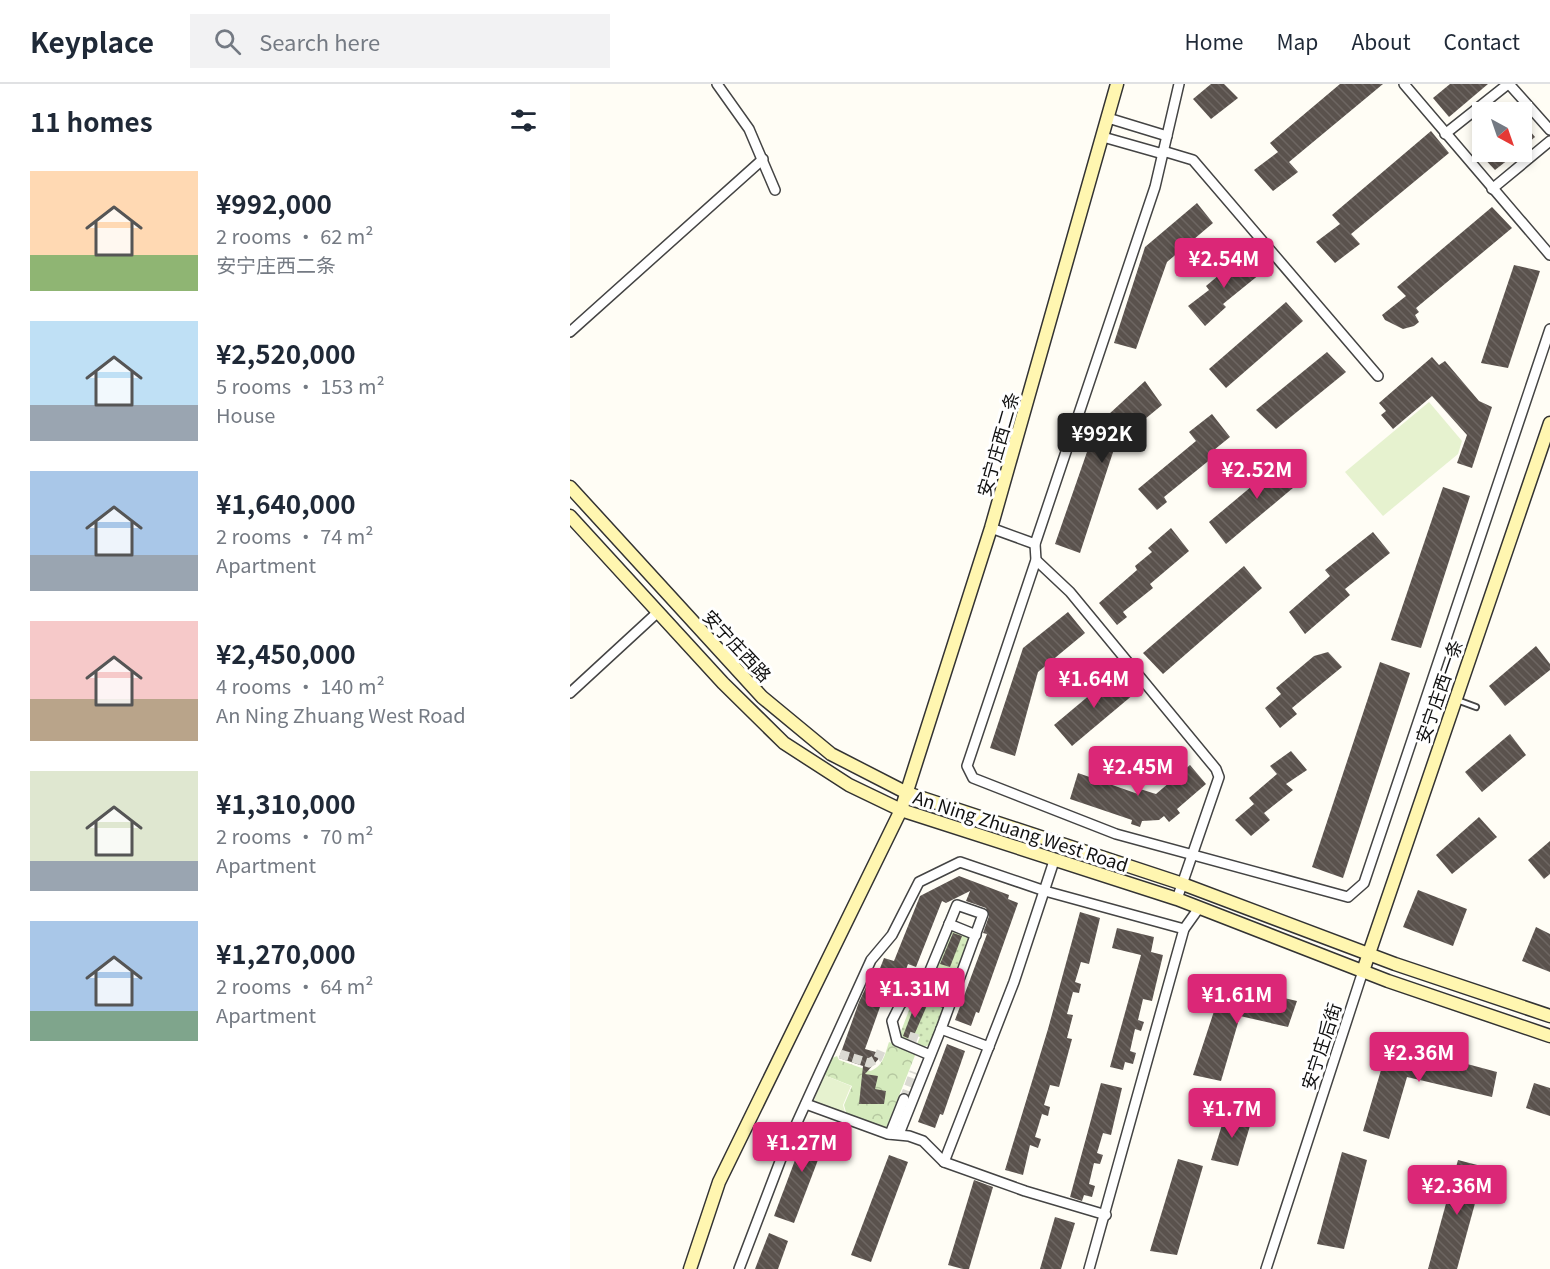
<!DOCTYPE html>
<meta charset="utf-8">
<style>
:root{--surface:#fff;--page:#f2f2f3;--text:#1f2937;--muted:#747a83;--line:#e0e1e3;--accent:#db2777}
body{margin:0;font-family:Georgia,"Noto Sans SC",serif;background:var(--page);color:var(--text);height:100vh;display:flex;flex-direction:column;font-size:22px;white-space:nowrap}
*{box-sizing:border-box;margin:0}
p{font-size:20px;color:var(--muted)}
.icon{flex:none;width:33px;height:33px;fill:none;stroke:currentColor;stroke-width:2;stroke-linecap:round;stroke-linejoin:round}
.map{position:relative;flex:1;overflow:hidden}
.drawer{display:flex;flex-direction:column;background:var(--surface);width:570px}
.drawer>*{flex:none}
.needle{width:39px;rotate:140deg}
.fabs{position:absolute;left:902px;top:18px;display:grid;gap:12px}
.fabs a{display:grid;place-items:center;width:60px;height:60px;border-radius:0px;background:var(--surface);box-shadow:0 3px 9px #0003;font-size:30px}
.price{position:absolute;translate:-50% -51px;padding:0 14px;border-radius:6px;background:var(--accent);color:#fff;font-size:20px;line-height:39px;filter:drop-shadow(0 2px 3px #0008)}
.price::after{content:'';position:absolute;left:50%;top:36px;width:18px;height:14px;margin-left:-9px;background:inherit;clip-path:polygon(0 0,100% 0,50% 100%)}
.price.on{background:#222;color:#fff}
ul{padding:0;list-style:none}
li{display:flex;align-items:center;gap:18px;height:150px;padding:0 30px}
li span{display:grid;place-items:center;flex:none;width:168px;height:120px;border-radius:0px;color:#555}
li>.icon{margin-inline-start:auto}
span .icon{width:72px;height:72px;fill:#fffc;stroke-width:1}
li b{font-size:26px}
h2{display:flex;justify-content:space-between;align-items:center;height:72px;padding:0 30px;font-size:26px}
header{display:flex;align-items:center;gap:36px;box-sizing:border-box;height:84px;padding:0 30px;background:var(--surface);border-bottom:2px solid var(--line)}
header strong{font-size:28px}
nav{display:flex;gap:33px;margin-inline-start:auto;font-size:21px}
.search{width:420px;height:54px;background:var(--page);display:flex;align-items:center;gap:15px;box-sizing:border-box;padding:0 21px;border-radius:0px;color:var(--muted);font-size:22px}
main{display:flex;flex:1;min-height:0}
.map>svg:first-child{display:block}
</style>
<header>
<strong>Keyplace</strong>
<div class="search"><svg class="icon" aria-label="search" viewBox="0 0 24 24"><circle cx="10" cy="10" r="6"/><path d="M15 15l6 6"/></svg>Search here</div>
<nav><a>Home</a><a>Map</a><a>About</a><a>Contact</a></nav>
</header>
<main>
<section class="drawer">
<h2>11 homes<svg class="icon" aria-label="filters" viewBox="0 0 24 24"><path d="M4 7h16M4 17h16"/><circle cx="9" cy="7" r="2"/><circle cx="15" cy="17" r="2"/></svg></h2>
<ul>
<li><span style="background:linear-gradient(#ffd9b3 70%,#8fb573 0)"><svg class="icon" aria-label="home" viewBox="0 0 24 24"><path d="M3 11l9-7 9 7M6 9v11h12V9"/></svg></span><div><b>¥992,000</b><p>2 rooms · 62 m²</p><p>安宁庄西二条</p></div></li>
<li><span style="background:linear-gradient(#bfe0f5 70%,#9aa5b1 0)"><svg class="icon" aria-label="home" viewBox="0 0 24 24"><path d="M3 11l9-7 9 7M6 9v11h12V9"/></svg></span><div><b>¥2,520,000</b><p>5 rooms · 153 m²</p><p>House</p></div></li>
<li><span style="background:linear-gradient(#a9c7e8 70%,#9aa5b1 0)"><svg class="icon" aria-label="home" viewBox="0 0 24 24"><path d="M3 11l9-7 9 7M6 9v11h12V9"/></svg></span><div><b>¥1,640,000</b><p>2 rooms · 74 m²</p><p>Apartment</p></div></li>
<li><span style="background:linear-gradient(#f6c9c9 65%,#b9a48a 0)"><svg class="icon" aria-label="home" viewBox="0 0 24 24"><path d="M3 11l9-7 9 7M6 9v11h12V9"/></svg></span><div><b>¥2,450,000</b><p>4 rooms · 140 m²</p><p>An Ning Zhuang West Road</p></div></li>
<li><span style="background:linear-gradient(#dfe7d0 75%,#9aa5b1 0)"><svg class="icon" aria-label="home" viewBox="0 0 24 24"><path d="M3 11l9-7 9 7M6 9v11h12V9"/></svg></span><div><b>¥1,310,000</b><p>2 rooms · 70 m²</p><p>Apartment</p></div></li>
<li><span style="background:linear-gradient(#a9c7e8 75%,#7fa58c 0)"><svg class="icon" aria-label="home" viewBox="0 0 24 24"><path d="M3 11l9-7 9 7M6 9v11h12V9"/></svg></span><div><b>¥1,270,000</b><p>2 rooms · 64 m²</p><p>Apartment</p></div></li>
</ul>
</section>
<div class="map">
<svg width="980" height="1185" viewBox="0 0 980 1185">
<defs>
<pattern id="grass-dots" width="8" height="8" patternUnits="userSpaceOnUse" patternTransform="scale(1.5)"><rect width="8" height="8" fill="#d5ebbd"/><path d="M2 2h.1M6 6h.1" fill="none" stroke="#b6c8a1" stroke-width="1.8" stroke-linecap="round"/></pattern>
<pattern id="park-crowns" width="20" height="18" patternUnits="userSpaceOnUse" patternTransform="scale(1.5)"><rect width="20" height="18" fill="#d5ebbd"/><path d="M2 6a3 3 0 1 1 6 0M12 15a3 3 0 1 1 6 0" fill="none" stroke="#b6c8a1"/></pattern>
<pattern id="building-back-hatch" width="6" height="6" patternUnits="userSpaceOnUse" patternTransform="scale(1.5)"><rect width="6" height="6" fill="#5a524d"/><path d="M-1 5l2 2M0 0l6 6M5-1l2 2" fill="none" stroke="#6d6662"/></pattern>
</defs>
<rect width="100%" height="100%" fill="#fffdf5"/>
<g fill="url(#grass-dots)">
<polygon points="380,842 401,852 378,915 374,913 382,891 368,887 360,908 353,905"/>
<polygon points="346,908 375,923 362,960 351,964 347,960 350,953 346,952 344,960 328,955"/>
</g>
<path fill="url(#park-crowns)" d="M319 958 346 969 315 1047 277 1032 274 1021 282 1002 254 991 260 975 267 972 269 976 300 987C313 983 315 970 319 958Z"/>
<g fill="#e6f2cf">
<polygon points="859,318 892,357 888,370 813,432 775,388"/>
<polygon points="254,991 281,1002 273,1021 276,1032 243,1019"/>
</g>
<g fill="url(#building-back-hatch)">
<polygon points="641,0 654,0 668,14 641,35 623,15"/>
<polygon points="770,0 813,0 719,78 728,88 703,107 684,86 708,68 700,59"/>
<polygon points="880,0 918,0 879,33 863,14"/>
<polygon points="951,36 965,53 951,65"/>
<polygon points="861,47 879,69 781,150 790,160 765,179 746,158 770,140 762,131"/>
<polygon points="908,68 948,68 925,86"/>
<polygon points="627,119 643,139 597,178 566,265 544,259 575,163"/>
<polygon points="922,123 942,144 846,224 849,228 845,231 849,238 844,242 833,245 815,236 812,231 836,212 827,203"/>
<polygon points="674,170 690,190 653,220 656,223 635,242 618,222 639,206 636,202"/>
<polygon points="944,181 970,187 938,284 911,279"/>
<polygon points="716,218 733,237 656,304 639,285"/>
<polygon points="757,268 776,288 706,345 686,326"/>
<polygon points="862,273 869,281 875,277 909,317 922,323 902,384 887,379 897,351 862,312 823,345 811,331 816,327 809,319"/>
<polygon points="575,297 592,321 546,359 510,469 485,460 526,342"/>
<polygon points="642,330 660,353 639,370 642,374 594,413 597,418 587,426 568,405 626,357 619,348"/>
<polygon points="718,372 736,393 656,460 639,438"/>
<polygon points="873,403 900,412 851,564 821,556"/>
<polygon points="601,444 619,467 580,500 583,504 553,528 557,533 547,541 529,519 567,486 565,482 582,468 578,464"/>
<polygon points="803,448 820,469 775,505 780,511 735,550 719,528 760,492 755,486"/>
<polygon points="674,482 692,504 593,590 573,569"/>
<polygon points="498,528 515,549 468,588 445,672 420,664 453,564"/>
<polygon points="966,562 980,580 980,586 935,622 919,602"/>
<polygon points="758,568 772,583 722,624 727,630 710,644 695,624 711,610 706,604 744,572"/>
<polygon points="810,578 840,589 773,794 742,783"/>
<polygon points="546,589 564,610 502,662 484,641"/>
<polygon points="940,650 956,671 912,708 895,688"/>
<polygon points="721,667 737,686 716,700 723,706 694,729 700,736 681,752 665,736 684,720 679,714 707,690 700,682"/>
<polygon points="620,681 636,700 607,725 610,729 599,738 594,732 589,736 572,737 570,743 561,740 562,736 500,715 508,689 568,710 570,705 586,710"/>
<polygon points="909,733 927,753 882,790 866,771"/>
<polygon points="980,757 980,790 974,795 958,776"/>
<polygon points="389,792 439,811 438,815 448,819 409,929 406,928 401,942 385,936 417,850 413,849 419,832 416,824 396,817 400,807 376,819 372,817 346,883 338,880 326,913 315,909 295,965 313,970 295,990 308,992 305,1005 316,1007 314,1020 289,1020 293,982 269,974 289,918 296,903 302,905 314,874 324,877 350,812"/>
<polygon points="848,806 897,825 883,862 833,843"/>
<polygon points="510,828 530,834 519,880 511,878 505,898 511,900 509,909 503,908 497,930 503,931 497,954 502,955 489,1003 480,1001 474,1021 480,1023 478,1032 472,1030 465,1053 471,1055 468,1064 460,1061 453,1091 435,1086 478,945"/>
<polygon points="966,843 980,850 980,888 952,877"/>
<polygon points="547,844 584,853 581,868 593,871 582,917 573,915 568,936 574,938 571,947 565,945 560,967 566,969 563,980 555,978 553,986 540,983 571,871 542,864"/>
<polygon points="383,849 392,852 380,883 370,880"/>
<polygon points="653,900 727,917 718,943 670,932 651,997 623,991"/>
<polygon points="347,915 358,919 342,956 333,952"/>
<polygon points="819,959 927,988 922,1013 837,993 819,1055 793,1047"/>
<polygon points="377,960 395,967 373,1031 370,1030 365,1044 348,1038"/>
<polygon points="531,999 552,1004 541,1051 533,1049 527,1069 533,1071 530,1080 524,1079 519,1100 525,1102 522,1113 514,1111 512,1117 500,1113"/>
<polygon points="964,999 980,1004 980,1032 956,1024"/>
<polygon points="656,1028 682,1035 668,1082 641,1076"/>
<polygon points="239,1039 259,1047 224,1139 204,1132"/>
<polygon points="772,1068 797,1076 774,1165 747,1160"/>
<polygon points="319,1071 338,1078 301,1178 281,1171"/>
<polygon points="608,1075 633,1082 607,1171 580,1167"/>
<polygon points="888,1076 915,1083 887,1185 858,1185"/>
<polygon points="404,1096 423,1103 399,1185 393,1185 378,1181"/>
<polygon points="485,1133 505,1139 491,1185 470,1185"/>
<polygon points="199,1149 218,1157 208,1185 185,1185"/>
</g>
<g fill="none" stroke-linecap="round" stroke-linejoin="round">
<g stroke="#dbdad3" stroke-width="9" stroke-dasharray="9 4.5" stroke-linecap="butt">
<polyline points="339,952 348,955"/>
<polyline points="270,970 299,979 308,974 311,967"/>
<polyline points="334,1015 344,988"/>
</g>
<defs>
<polyline id="lane" points="887,616 906,623"/>
<g id="street">
<polyline points="147,0 179,45 205,106"/>
<polyline points="609,0 585,103 465,460 466,476 397,682 403,694 546,750 778,813 794,799 980,245"/>
<polyline points="834,0 980,171"/>
<polyline points="939,0 980,46"/>
<polyline points="538,34 597,52"/>
<polyline points="875,50 938,0"/>
<polyline points="533,53 593,70"/>
<polyline points="593,67 623,76 808,292"/>
<polyline points="922,105 980,57"/>
<polyline points="0,248 193,75"/>
<polyline points="421,444 465,460"/>
<polyline points="466,476 500,508 646,685 649,693 607,815"/>
<polyline points="0,609 88,528"/>
<polyline points="379,840 406,851"/>
<polyline points="344,907 380,920"/>
<polyline points="360,971 327,957 322,937 330,921 359,889 387,821 413,830 371,945 419,963"/>
<polyline points="236,1020 318,1050 339,1052 353,1057 374,1078 455,1107 536,1131"/>
<polyline points="320,1050 334,1015"/>
<polyline points="329,1050 371,945"/>
<polyline points="374,1078 444,898 484,777"/>
<polyline points="169,1185 214,1067 301,876 322,851 349,798 390,778 475,807 614,845"/>
<polyline points="519,1185 614,845 629,824"/>
<polyline points="696,1185 793,887"/>
</g>
<g id="secondary">
<polyline points="0,403 192,613 261,670 337,709 610,799 825,880 980,932"/>
<polyline points="0,432 153,599 214,659 279,701 331,726 607,815 818,897 980,952"/>
<polyline points="793,887 980,339"/>
<polyline points="120,1185 149,1098 331,726 421,444 547,0"/>
</g>
</defs>
<use href="#lane" stroke="#444" stroke-width="8"/>
<use href="#street" stroke="#444" stroke-width="12"/>
<use href="#secondary" stroke="#333" stroke-width="15"/>
<use href="#lane" stroke="#fff" stroke-width="4.5"/>
<use href="#street" stroke="#fff" stroke-width="9"/>
<use href="#secondary" stroke="#fff6b0" stroke-width="12"/>
</g>
<g text-anchor="middle" dominant-baseline="central" stroke-width="6" stroke-linejoin="round" paint-order="stroke">
<g font-size="18" fill="#111" stroke="#fff">
<text transform="translate(427 360) rotate(-74)">安宁庄西二条</text>
<text transform="translate(168 561) rotate(47)">安宁庄西路</text>
<text transform="translate(868 607) rotate(-71)">安宁庄西一条</text>
<text transform="translate(451 746) rotate(18)">An Ning Zhuang West Road</text>
<text transform="translate(750 962) rotate(-72)">安宁庄后街</text>
</g>
</g>
</svg>
<div class="fabs">
<a><svg class="needle" viewBox="-14 -14 28 28"><path d="M0-13l5 13h-10z" fill="#e53935"/><path d="M0 13l5-13h-10z" fill="#747a83"/></svg></a>
</div>
<b class="price" style="left:654px;top:205px">¥2.54M</b>
<b class="price on" style="left:532px;top:380px">¥992K</b>
<b class="price" style="left:687px;top:416px">¥2.52M</b>
<b class="price" style="left:524px;top:625px">¥1.64M</b>
<b class="price" style="left:568px;top:713px">¥2.45M</b>
<b class="price" style="left:345px;top:935px">¥1.31M</b>
<b class="price" style="left:667px;top:941px">¥1.61M</b>
<b class="price" style="left:849px;top:999px">¥2.36M</b>
<b class="price" style="left:662px;top:1055px">¥1.7M</b>
<b class="price" style="left:232px;top:1089px">¥1.27M</b>
<b class="price" style="left:887px;top:1132px">¥2.36M</b>
</div>
</main>
